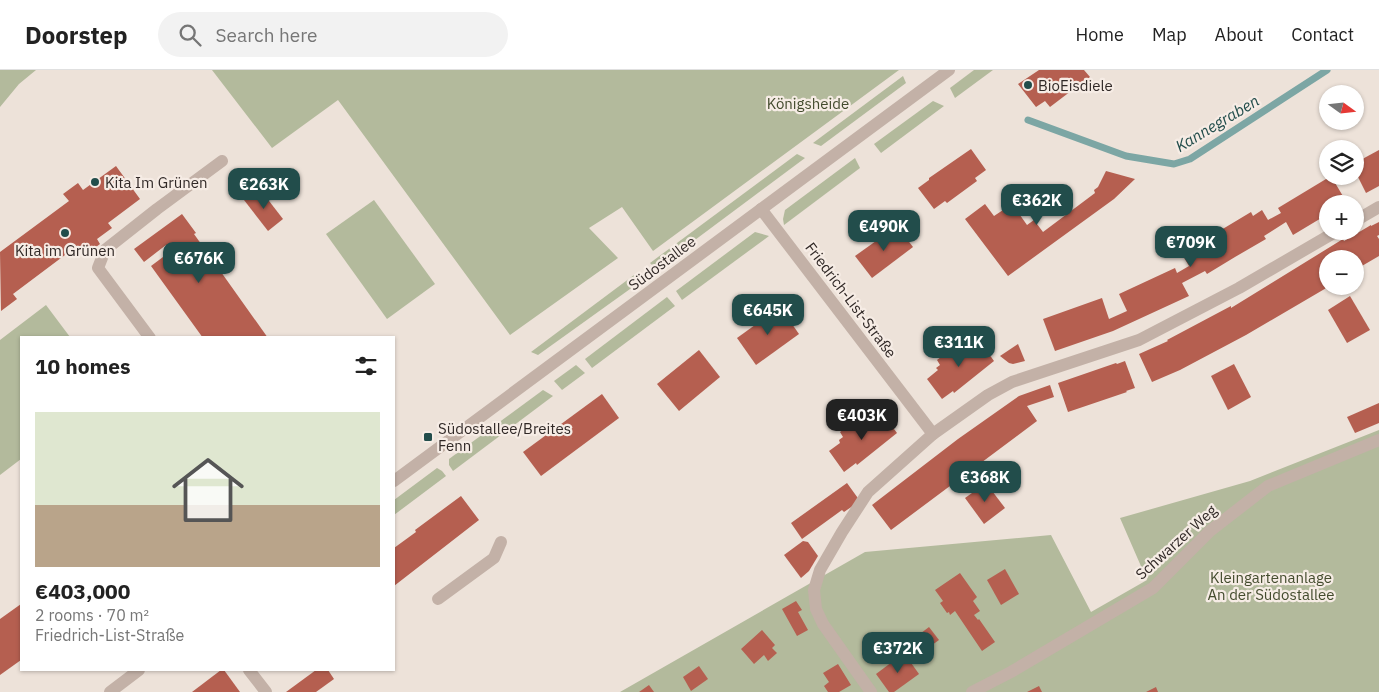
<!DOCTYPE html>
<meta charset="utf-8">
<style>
:root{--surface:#fff;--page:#f2f2f2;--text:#222;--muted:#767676;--line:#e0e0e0;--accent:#224d4b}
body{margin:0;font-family:"IBM Plex Sans",sans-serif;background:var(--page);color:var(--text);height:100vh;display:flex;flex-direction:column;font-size:19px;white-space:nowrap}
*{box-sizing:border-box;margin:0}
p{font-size:16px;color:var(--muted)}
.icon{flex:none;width:28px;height:28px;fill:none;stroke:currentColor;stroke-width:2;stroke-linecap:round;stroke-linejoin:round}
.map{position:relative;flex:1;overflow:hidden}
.sheet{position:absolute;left:20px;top:266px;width:375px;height:335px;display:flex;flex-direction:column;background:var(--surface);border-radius:0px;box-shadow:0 1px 4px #0004}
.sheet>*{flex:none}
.needle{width:32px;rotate:105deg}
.controls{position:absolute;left:1319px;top:15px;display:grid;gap:10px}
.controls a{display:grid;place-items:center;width:45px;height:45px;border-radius:50%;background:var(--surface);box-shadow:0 1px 4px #0004;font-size:25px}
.price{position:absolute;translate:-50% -42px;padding:0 11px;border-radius:10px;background:var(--accent);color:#fff;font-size:16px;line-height:32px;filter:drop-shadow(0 1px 2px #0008)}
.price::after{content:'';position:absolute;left:50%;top:30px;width:15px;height:11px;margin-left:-8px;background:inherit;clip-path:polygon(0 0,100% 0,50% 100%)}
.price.active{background:#222;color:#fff}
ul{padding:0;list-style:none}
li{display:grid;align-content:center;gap:10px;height:265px;padding:0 15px}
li+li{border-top:1px solid var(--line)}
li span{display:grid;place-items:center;height:155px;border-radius:0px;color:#555}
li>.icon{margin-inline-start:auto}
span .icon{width:90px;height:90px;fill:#fffc;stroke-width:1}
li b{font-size:21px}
h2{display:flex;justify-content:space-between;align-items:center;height:60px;padding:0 15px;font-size:21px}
header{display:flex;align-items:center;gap:30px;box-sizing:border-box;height:70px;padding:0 25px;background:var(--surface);border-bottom:1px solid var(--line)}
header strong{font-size:24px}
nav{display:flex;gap:28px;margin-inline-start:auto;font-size:18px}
.search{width:350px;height:45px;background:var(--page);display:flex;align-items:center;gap:12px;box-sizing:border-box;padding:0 18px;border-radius:28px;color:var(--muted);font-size:19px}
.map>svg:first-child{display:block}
</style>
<header>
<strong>Doorstep</strong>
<div class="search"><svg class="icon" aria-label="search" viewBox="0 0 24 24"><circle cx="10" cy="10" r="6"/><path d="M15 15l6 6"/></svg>Search here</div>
<nav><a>Home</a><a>Map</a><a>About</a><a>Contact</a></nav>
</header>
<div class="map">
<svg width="1379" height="622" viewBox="0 0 1379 622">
<rect width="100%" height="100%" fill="#ede2d9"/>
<g fill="#b3ba9c">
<polygon points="0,0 36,0 19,14 0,37"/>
<polygon points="212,0 899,0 653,181 622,137 589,158 618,188 510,265 338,30 272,78"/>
<polygon points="974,0 993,0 955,28 950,18"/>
<polygon points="903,6 906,13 821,76 813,73"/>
<polygon points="933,31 944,36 881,83 874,74"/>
<polygon points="797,84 805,88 656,199 650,193"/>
<polygon points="855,88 860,98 784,155 783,149 785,140"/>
<polygon points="374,130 435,214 387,249 326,164"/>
<polygon points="755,162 769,166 682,230 676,221"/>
<polygon points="634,205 637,214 538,285 531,282"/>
<polygon points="667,227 675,236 592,298 585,289"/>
<polygon points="46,235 70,267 21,268 21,389 0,405 0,270"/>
<polygon points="576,295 585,303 562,320 554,311"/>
<polygon points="543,320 553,326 453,401 449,395 449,389"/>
<polygon points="1379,360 1379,622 620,622 865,482 1051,465 1091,542 1147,510 1120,448 1250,411"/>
<polygon points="437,398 442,401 446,406 394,445 394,430"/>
</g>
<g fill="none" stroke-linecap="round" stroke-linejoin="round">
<polyline stroke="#7ca6a4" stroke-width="7" points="1028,50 1126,86 1174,94 1190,89 1327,0"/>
</g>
<g fill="#b55f50">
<polygon points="1039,0 1084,0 1090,7 1078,16 1077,23 1071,21 1050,37 1045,31 1036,37 1018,14"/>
<polygon points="971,79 986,100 975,108 977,111 947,133 945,131 934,139 918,118 929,110 929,108"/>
<polygon points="1379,80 1379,116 1366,123 1355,101 1355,93"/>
<polygon points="116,96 140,129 108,153 112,158 97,169 100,174 84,186 77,176 13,224 17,229 1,241 0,182 69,131 63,124 78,113 83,120"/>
<polygon points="1106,101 1135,109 1114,129 1008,206 965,149 985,134 994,146 1012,134 1027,155 1034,150 1043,162 1095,123 1094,120 1098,117"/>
<polygon points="1331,106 1347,133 1328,134 1328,144 1293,165 1286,152 1264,166 1266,169 1235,187 1207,204 1205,201 1182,213 1189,226 1113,261 1055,281 1043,249 1102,228 1109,249 1127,241 1119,224 1175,198 1177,203 1189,196 1183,186 1193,181 1191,178 1251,142 1253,146 1262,140 1268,150 1281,143 1278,138"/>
<polygon points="259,118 283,149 268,161 244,130"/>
<polygon points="182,144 196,163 194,164 268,268 203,268 151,196 171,181 166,175 144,192 134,179"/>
<polygon points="1379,152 1379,165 1377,166 1379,169 1379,186 1355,200 1355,189 1328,189 1328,217 1246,265 1180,300 1152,312 1139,284 1168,271 1167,270 1231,236 1231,238 1343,169 1344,171 1371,155 1371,156"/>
<polygon points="897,156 913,177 872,208 855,186"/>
<polygon points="1350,226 1370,260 1347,273 1328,240"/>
<polygon points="780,237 799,264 756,295 737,268"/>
<polygon points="979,270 994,291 954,323 953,321 942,329 927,309 938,300 936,298 940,295 937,290 958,274 961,279 966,276 967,278"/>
<polygon points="1018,274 1025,291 1013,294 1009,293 1000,286"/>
<polygon points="699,280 720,307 679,341 657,314"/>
<polygon points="1125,291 1135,318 1126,321 1127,322 1068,342 1058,313 1116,293 1117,294"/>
<polygon points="1234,294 1251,327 1228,340 1211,306"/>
<polygon points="1050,315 1054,327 1027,336 1037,351 891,460 872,435 958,369 1019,326"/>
<polygon points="602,324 619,348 541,406 523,382"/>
<polygon points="1379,333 1379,353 1355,363 1347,347"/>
<polygon points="881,342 897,363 857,395 856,393 844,402 829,381 840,373 839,370 843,367 840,362 861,347 864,352 869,348 870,350"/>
<polygon points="847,413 860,431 844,442 842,440 802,469 791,453"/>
<polygon points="986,413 1005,438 984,454 965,428"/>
<polygon points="461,426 479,450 394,516 394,478 416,462 415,460"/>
<polygon points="803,471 808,472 818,486 809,501 801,508 784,485"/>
<polygon points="1005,499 1019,524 1001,535 987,510"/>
<polygon points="960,503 977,527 973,531 980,541 974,545 978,550 979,549 995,572 982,581 955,541 950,545 949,542 947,543 940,533 943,531 935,520"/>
<polygon points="796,531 802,540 798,542 808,560 797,566 782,539"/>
<polygon points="21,534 21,590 0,605 0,549"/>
<polygon points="929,557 939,570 918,585 908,573"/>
<polygon points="762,560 775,575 772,578 777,583 768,591 764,585 754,594 741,579"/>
<polygon points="904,583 919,604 894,622 889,622 876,604"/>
<polygon points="838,594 851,615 839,622 828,622 824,616 829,612 823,603"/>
<polygon points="699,596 708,609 691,621 683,607"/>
<polygon points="221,600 224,600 240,622 192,622"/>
<polygon points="316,600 328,600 334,609 316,622 286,622"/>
<polygon points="649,615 654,622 639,622"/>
<polygon points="1039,616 1042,622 1027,622"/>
<polygon points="1156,617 1158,622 1146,622"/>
</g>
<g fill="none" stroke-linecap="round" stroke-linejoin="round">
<g stroke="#c3b1a7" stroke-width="12">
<polyline points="761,139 933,364 988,325 1012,312 1139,270 1239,218 1337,161"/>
<polyline points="1355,151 1379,137"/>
<polyline points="150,268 98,198 105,180 157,139 222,91"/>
<polyline points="394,411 949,0"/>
<polyline points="438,529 494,488 501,472"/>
<polyline points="249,600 266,622"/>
<polyline points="110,622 139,600"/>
<polyline points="871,622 823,554 816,539 814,520 820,500 842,462 868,422 933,364"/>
<polyline points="972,622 1011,602 1153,518 1210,461 1268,416 1379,370"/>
</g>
</g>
<g fill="#224d4b" stroke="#f6ece5" stroke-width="2">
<circle cx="1028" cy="15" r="5"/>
<circle cx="95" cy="112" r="5"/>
<circle cx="65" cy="163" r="5"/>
<rect x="423" y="362" width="10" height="10" rx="2.5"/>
</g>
<g text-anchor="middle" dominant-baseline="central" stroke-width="4.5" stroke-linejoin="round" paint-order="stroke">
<g font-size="15" fill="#312927" stroke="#f6ece5" text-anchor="start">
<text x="1038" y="15">BioEisdiele</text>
<text x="105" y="112">Kita Im Grünen</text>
<text x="65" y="180" text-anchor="middle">Kita im Grünen</text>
<text x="438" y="358">Südostallee/Breites<tspan x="438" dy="17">Fenn</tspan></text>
</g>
<g font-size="15" fill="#444c2e" stroke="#f6ece5">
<text x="808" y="33">Königsheide</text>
<text x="1271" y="507">Kleingartenanlage<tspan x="1271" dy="17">An der Südostallee</tspan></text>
</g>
<g font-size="15" fill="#312927" stroke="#f6ece5">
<text transform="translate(662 193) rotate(-37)">Südostallee</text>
<text transform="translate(851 230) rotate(53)">Friedrich-List-Straße</text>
<text transform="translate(1176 472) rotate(-42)">Schwarzer Weg</text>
</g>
<g font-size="16" font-style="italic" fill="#224d4b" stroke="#f6ece5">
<text transform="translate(1217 53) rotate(-31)">Kannegraben</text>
</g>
</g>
</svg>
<div class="controls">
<a><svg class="needle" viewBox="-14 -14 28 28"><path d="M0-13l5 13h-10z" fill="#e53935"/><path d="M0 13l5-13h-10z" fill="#767676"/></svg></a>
<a><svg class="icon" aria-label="layers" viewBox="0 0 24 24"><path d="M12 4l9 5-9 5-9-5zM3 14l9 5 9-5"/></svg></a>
<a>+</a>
<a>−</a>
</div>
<b class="price" style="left:264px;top:140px">€263K</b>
<b class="price" style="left:1037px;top:156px">€362K</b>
<b class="price" style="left:884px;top:182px">€490K</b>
<b class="price" style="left:1191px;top:198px">€709K</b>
<b class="price" style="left:199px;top:214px">€676K</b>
<b class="price" style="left:768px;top:266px">€645K</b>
<b class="price" style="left:959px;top:298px">€311K</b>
<b class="price active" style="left:862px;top:371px">€403K</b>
<b class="price" style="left:985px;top:433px">€368K</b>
<b class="price" style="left:898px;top:604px">€372K</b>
<section class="sheet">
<h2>10 homes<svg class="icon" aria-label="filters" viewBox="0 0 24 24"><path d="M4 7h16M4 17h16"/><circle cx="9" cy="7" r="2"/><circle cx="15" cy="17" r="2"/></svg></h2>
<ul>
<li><span style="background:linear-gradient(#dfe7d0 60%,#b9a48a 0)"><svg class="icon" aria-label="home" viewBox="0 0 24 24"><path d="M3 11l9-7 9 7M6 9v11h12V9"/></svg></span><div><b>€403,000</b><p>2 rooms · 70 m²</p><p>Friedrich-List-Straße</p></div></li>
</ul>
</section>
</div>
